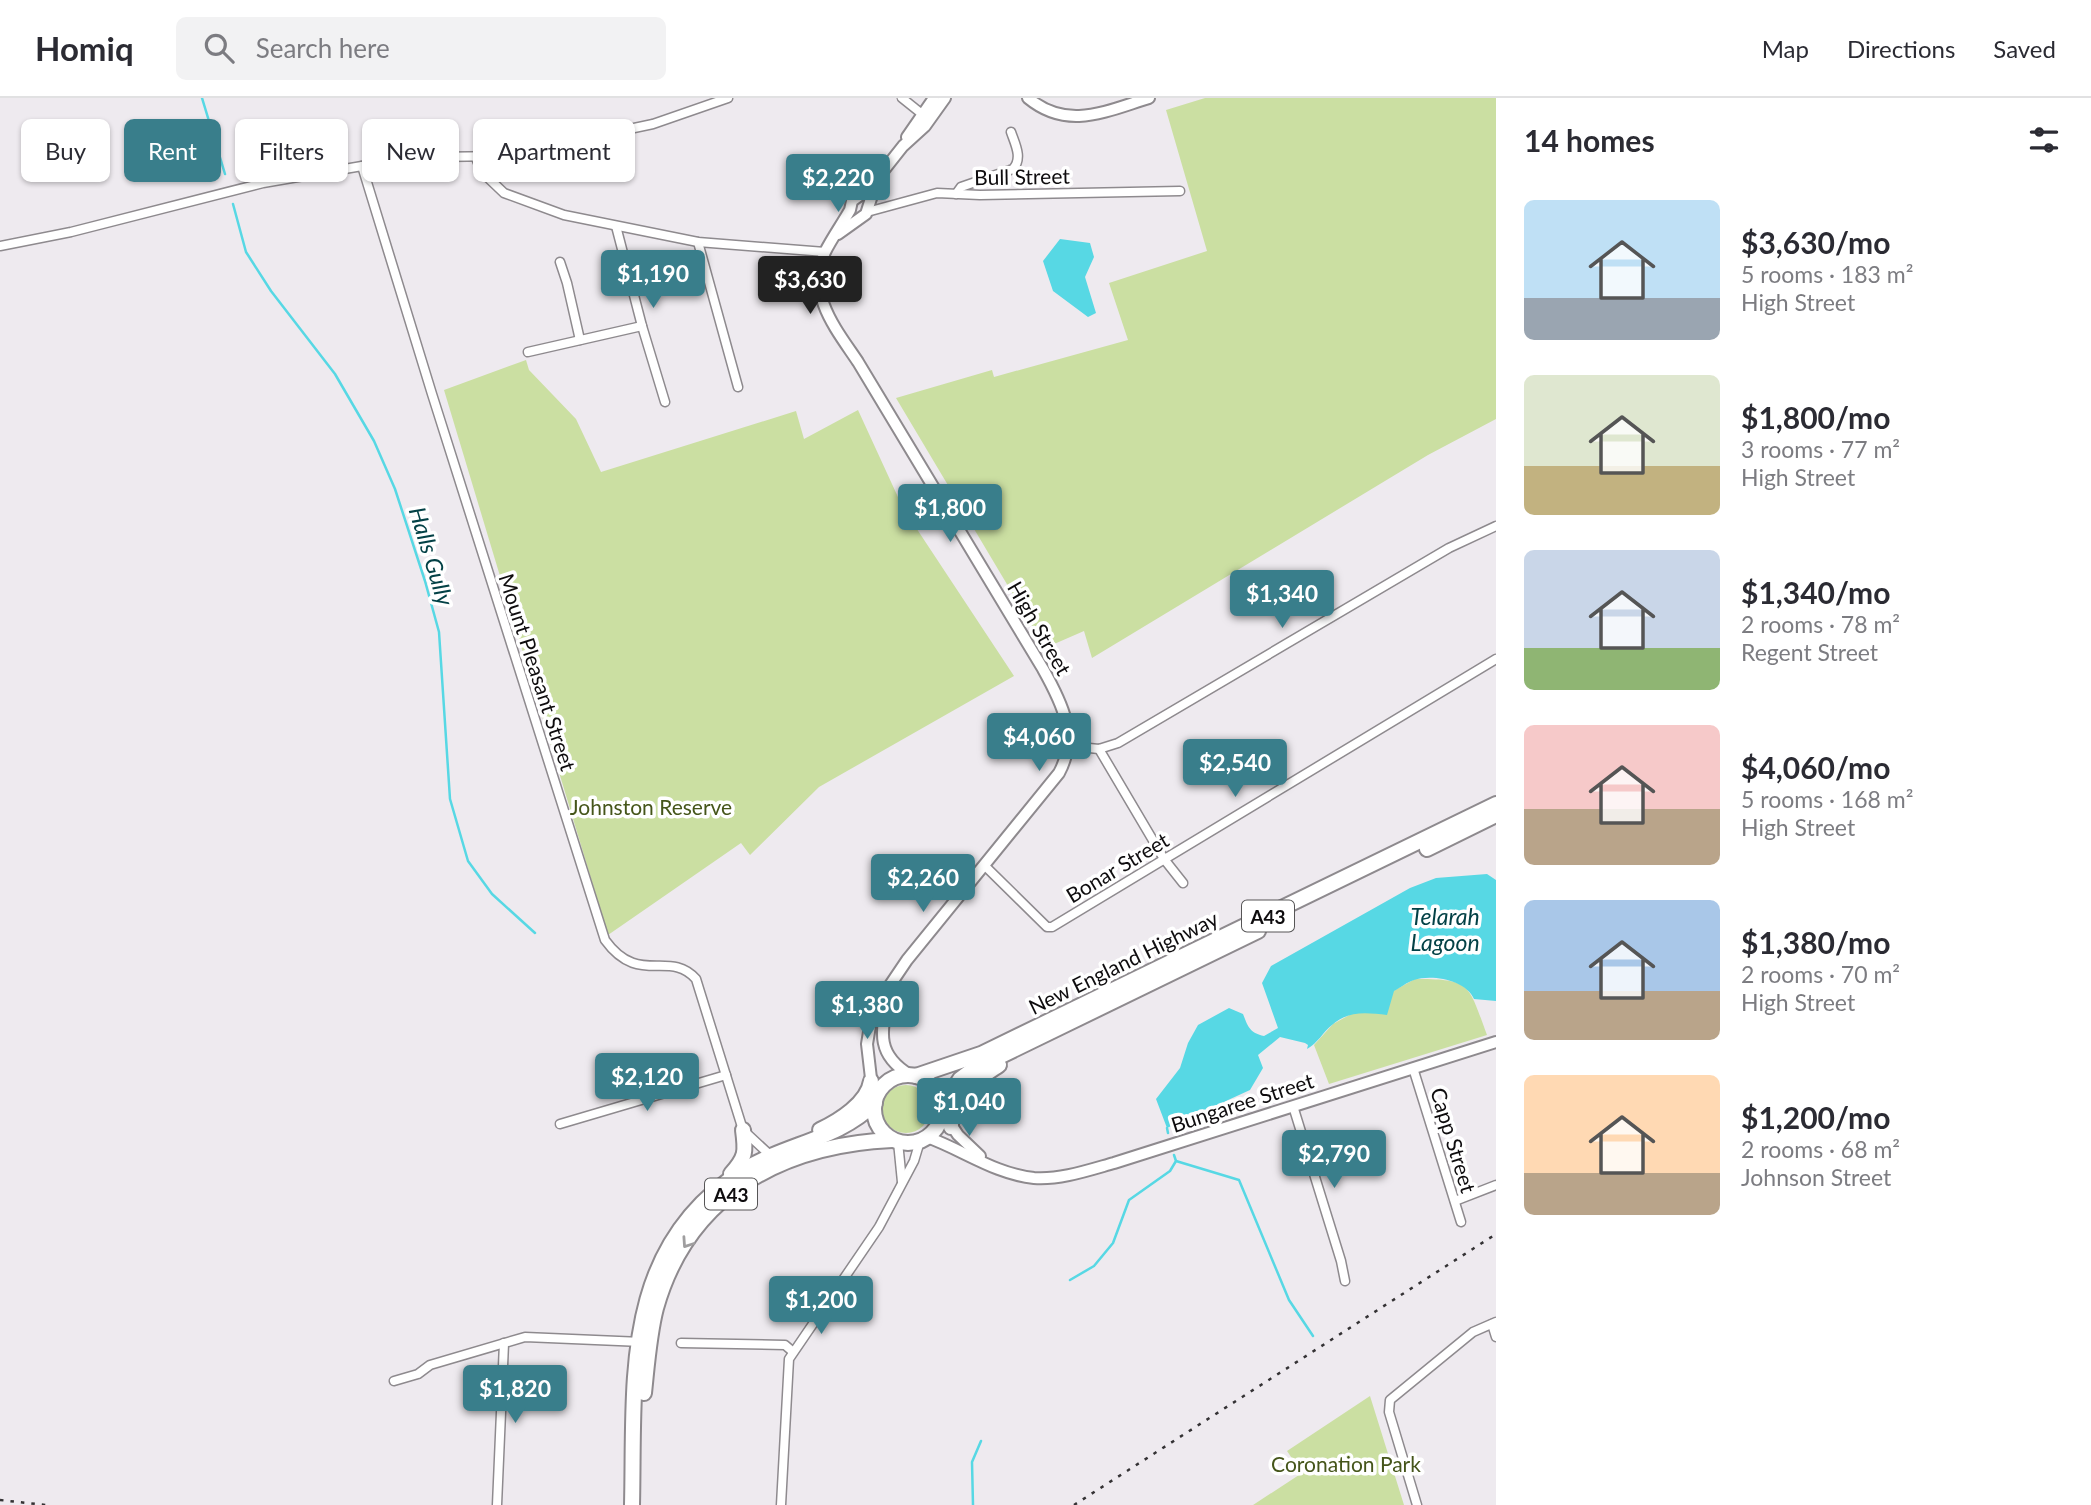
<!DOCTYPE html>
<meta charset="utf-8">
<style>
:root{--surface:#fff;--page:#f2f2f3;--text:#2b2b33;--muted:#7c7c81;--line:#e1e1e2;--accent:#397e8b}
body{margin:0;font-family:Lato,sans-serif;background:var(--page);color:var(--text);height:100vh;display:flex;flex-direction:column;font-size:26px;white-space:nowrap}
*{box-sizing:border-box;margin:0}
p{font-size:23px;color:var(--muted)}
.icon{flex:none;width:38px;height:38px;fill:none;stroke:currentColor;stroke-width:2;stroke-linecap:round;stroke-linejoin:round}
.map{position:relative;flex:1;overflow:hidden}
.details{display:flex;flex-direction:column;background:var(--surface);width:595px}
.details>*{flex:none}
.banner{position:absolute;left:21px;top:21px;width:665px;height:63px;display:flex;gap:14px}
.price{position:absolute;translate:-50% -60px;padding:0 16px;border-radius:7px;background:var(--accent);color:#fff;font-size:23px;line-height:46px;filter:drop-shadow(0 2px 4px #0008)}
.price::after{content:'';position:absolute;left:50%;top:42px;width:21px;height:16px;margin-left:-10px;background:inherit;clip-path:polygon(0 0,100% 0,50% 100%)}
.price.selected{background:#222;color:#fff}
ul{padding:0;list-style:none}
li{display:flex;align-items:center;gap:21px;height:175px;padding:0 28px}
li span{display:grid;place-items:center;flex:none;width:196px;height:140px;border-radius:10px;color:#555}
li>.icon{margin-inline-start:auto}
span .icon{width:84px;height:84px;fill:#fffc;stroke-width:1}
li b{font-size:30px}
h2{display:flex;justify-content:space-between;align-items:center;height:84px;padding:0 28px;font-size:30px}
.pill{padding:0 24px;border-radius:10px;background:var(--surface);box-shadow:0 2px 5px #0004;font-size:24px;line-height:63px}
.pill.selected{background:var(--accent);color:#fff}
header{display:flex;align-items:center;gap:42px;box-sizing:border-box;height:98px;padding:0 35px;background:var(--surface);border-bottom:2px solid var(--line)}
header strong{font-size:33px}
nav{display:flex;gap:38px;margin-inline-start:auto;font-size:24px}
.search{width:490px;height:63px;background:var(--page);display:flex;align-items:center;gap:18px;box-sizing:border-box;padding:0 24px;border-radius:10px;color:var(--muted);font-size:26px}
main{display:flex;flex:1;min-height:0}
.map>svg:first-child{display:block}
</style>
<header>
<strong>Homiq</strong>
<div class="search"><svg class="icon" aria-label="search" viewBox="0 0 24 24"><circle cx="10" cy="10" r="6"/><path d="M15 15l6 6"/></svg>Search here</div>
<nav><a>Map</a><a>Directions</a><a>Saved</a></nav>
</header>
<main>
<div class="map">
<svg width="1496" height="1407" viewBox="0 0 1496 1407">
<rect width="100%" height="100%" fill="#eeeaef"/>
<g fill="#cbdfa2">
<polygon points="1205,0 1496,0 1496,321 1428,357 1092,560 1084,533 1045,550 896,300 992,272 994,279 1128,242 1109,185 1207,153 1166,12"/>
<polygon points="526,262 529,272 576,321 601,374 796,313 804,341 858,312 903,410 1014,578 819,689 750,757 741,745 608,837 444,292"/>
<path d="M1415 881C1472 881 1468 886 1487 937L1329 986 1314 947 1333 926Z"/>
<circle cx="906" cy="1011" r="24"/>
<polygon points="1370,1298 1404,1407 1253,1407 1302,1375 1287,1353"/>
</g>
<g fill="#57d8e4">
<polygon points="1060,141 1090,145 1094,159 1085,179 1096,215 1088,219 1053,193 1043,163"/>
<path d="M1487 776 1496 782V903L1474 901C1466 882 1432 876 1414 882 1407 884 1400 890 1394 893L1387 917C1367 915 1349 912 1332 927 1323 934 1318 945 1307 951L1308 947 1305 945 1280 939 1258 957 1263 970 1250 992 1167 1030 1156 1001 1180 970 1188 945 1198 927 1229 910 1243 916C1248 929 1250 935 1264 938L1278 930 1262 885 1271 868 1410 790 1436 780Z"/>
</g>
<g fill="none" stroke-linecap="round" stroke-linejoin="round">
<g stroke="#57d8e4" stroke-width="2.5">
<polyline points="202,0 225,76"/>
<polyline points="233,106 246,154 271,193 335,276 374,343 395,391 425,483 439,534 450,701 468,763 492,796 535,835"/>
<polyline points="1167,1030 1168,1035"/>
<polyline points="1176,1063 1239,1082 1289,1202 1313,1238"/>
<polyline points="1070,1182 1094,1168 1113,1145 1129,1102 1170,1073 1176,1063 1174,1057"/>
<polyline points="973,1407 972,1364 981,1343"/>
</g>
<defs>
<g id="street">
<polyline points="902,0 927,20"/>
<polyline points="476,60 482,74 504,95 564,117 698,144 825,154"/>
<path d="M362 68 432 296 605 842C639 889 669 851 696 881L743 1032 770 1057"/>
<path d="M956 96 961 89 1013 71C1023 60 1015 46 1011 34"/>
<polyline points="867,114 937,95 980,97 1180,93"/>
<polyline points="616,128 642,228 665,304"/>
<polyline points="698,144 738,289"/>
<polyline points="0,148 71,134 263,85 362,68 434,59 502,58 653,26 728,0"/>
<polyline points="560,164 567,185 580,242"/>
<polyline points="528,254 642,228"/>
<polyline points="1069,648 1099,651 1118,645 1449,450 1496,428"/>
<polyline points="1099,651 1164,761 1183,785"/>
<polyline points="984,767 1047,829 1052,829 1496,561"/>
<polyline points="1413,970 1461,1124"/>
<polyline points="1293,1008 1341,1163 1345,1183"/>
<polyline points="560,1026 726,977"/>
<polyline points="898,1044 902,1084"/>
<polyline points="1455,1103 1496,1087"/>
<polyline points="1492,1226 1496,1239"/>
<polyline points="681,1245 785,1247 792,1253"/>
<polyline points="394,1283 418,1276 430,1267 525,1239 642,1244"/>
<polyline points="497,1407 504,1245"/>
<polyline points="781,1407 789,1261 879,1129 914,1063 920,1043"/>
<polyline points="1417,1407 1389,1314 1390,1302 1473,1234 1496,1224"/>
</g>
<g id="secondary">
<path d="M1028 0C1068 33 1106 13 1149 0"/>
<polyline points="907,39 934,0"/>
<polyline points="838,136 866,116 875,88"/>
<path d="M890 892C883 929 872 954 910 977"/>
<path d="M872 989 867 946 872 916 878 905 907 862 1059 675C1079 638 1062 605 1043 571L858 264C836 231 806 196 825 154 832 140 842 126 850 112L852 103 869 91 903 48 925 28 945 0"/>
<polyline points="942,1013 958,1037 980,1058"/>
<path d="M927 1039C963 1052 995 1076 1034 1080 1060 1082 1089 1072 1114 1065L1496 944"/>
</g>
<g id="highway">
<polyline points="1427,751 1496,717"/>
<circle cx="908" cy="1011" r="34"/>
<polyline points="916,978 981,956 1496,706"/>
<polyline points="942,1009 960,981 972,972 1258,833"/>
<path d="M951 1029C948 999 977 982 999 967"/>
<path d="M820 1032C839 1023 868 1005 871 983"/>
<path d="M731 1076C746 1059 746 1054 743 1032"/>
<path d="M644 1295C647 1267 649 1237 656 1210 688 1097 781 1047 892 1042"/>
<path d="M632 1407C635 1281 620 1149 744 1072 787 1045 838 1042 875 1005"/>
</g>
</defs>
<use href="#street" stroke="#8e8a8e" stroke-width="11"/>
<use href="#secondary" stroke="#8e8a8e" stroke-width="14"/>
<use href="#highway" stroke="#8e8a8e" stroke-width="18"/>
<use href="#street" stroke="#fff" stroke-width="8"/>
<use href="#secondary" stroke="#fff" stroke-width="10"/>
<use href="#highway" stroke="#fff" stroke-width="14"/>
<g stroke="#343234" stroke-width="2.5" stroke-dasharray="3.5 7" stroke-linecap="butt">
<polyline points="0,1402 46,1407"/>
<polyline points="1074,1407 1496,1136"/>
</g>
</g>
<defs><path id="oneway-chevron" d="M-2-3.5L2.5 0L-2 3.5" fill="none" stroke-width="1.6" stroke-linecap="round" stroke-linejoin="round" transform="scale(1.75)"/></defs>
<use stroke="#9f9e9f" href="#oneway-chevron" transform="translate(687 1145) rotate(124)"/>
<g text-anchor="middle" dominant-baseline="central" stroke-width="7" stroke-linejoin="round" paint-order="stroke">
<g fill="#fff" stroke="#565556" stroke-width="2">
<rect x="1242" y="802.5" width="52" height="31" rx="5"/>
<rect x="705" y="1080.5" width="52" height="31" rx="5"/>
</g>
<g font-size="19" font-weight="bold" fill="#0e0c0e">
<text x="1268" y="818">A43</text>
<text x="731" y="1096">A43</text>
</g>
<g font-size="21" fill="#0e0c0e" stroke="#fff">
<text transform="translate(1022 78) rotate(-1)">Bull Street</text>
<text transform="translate(1040 530) rotate(60)">High Street</text>
<text transform="translate(538 574) rotate(72)">Mount Pleasant Street</text>
<text transform="translate(1117 769) rotate(-31)">Bonar Street</text>
<text transform="translate(1123 864) rotate(-26)">New England Highway</text>
<text transform="translate(1242 1004) rotate(-18)">Bungaree Street</text>
<text transform="translate(1454 1042) rotate(73)">Capp Street</text>
</g>
<g font-size="21" fill="#45551a" stroke="#fff">
<text x="651" y="708">Johnston Reserve</text>
<text x="1346" y="1365">Coronation Park</text>
</g>
<g font-size="23" font-style="italic" fill="#034146" stroke="#fff">
<text transform="translate(432 458) rotate(73)">Halls Gully</text>
<text x="1445" y="818">Telarah<tspan x="1445" dy="26">Lagoon</tspan></text>
</g>
</g>
</svg>
<b class="price" style="left:838px;top:116px">$2,220</b>
<b class="price" style="left:653px;top:212px">$1,190</b>
<b class="price selected" style="left:810px;top:218px">$3,630</b>
<b class="price" style="left:950px;top:446px">$1,800</b>
<b class="price" style="left:1282px;top:532px">$1,340</b>
<b class="price" style="left:1039px;top:675px">$4,060</b>
<b class="price" style="left:1235px;top:701px">$2,540</b>
<b class="price" style="left:923px;top:816px">$2,260</b>
<b class="price" style="left:867px;top:943px">$1,380</b>
<b class="price" style="left:647px;top:1015px">$2,120</b>
<b class="price" style="left:969px;top:1040px">$1,040</b>
<b class="price" style="left:1334px;top:1092px">$2,790</b>
<b class="price" style="left:821px;top:1238px">$1,200</b>
<b class="price" style="left:515px;top:1327px">$1,820</b>
<div class="banner">
<a class="pill">Buy</a>
<a class="pill selected">Rent</a>
<a class="pill">Filters</a>
<a class="pill">New</a>
<a class="pill">Apartment</a>
</div>
</div>
<section class="details">
<h2>14 homes<svg class="icon" aria-label="filters" viewBox="0 0 24 24"><path d="M4 7h16M4 17h16"/><circle cx="9" cy="7" r="2"/><circle cx="15" cy="17" r="2"/></svg></h2>
<ul>
<li><span style="background:linear-gradient(#bfe0f5 70%,#9aa5b1 0)"><svg class="icon" aria-label="home" viewBox="0 0 24 24"><path d="M3 11l9-7 9 7M6 9v11h12V9"/></svg></span><div><b>$3,630/mo</b><p>5 rooms · 183 m²</p><p>High Street</p></div></li>
<li><span style="background:linear-gradient(#dfe7d0 65%,#c2b280 0)"><svg class="icon" aria-label="home" viewBox="0 0 24 24"><path d="M3 11l9-7 9 7M6 9v11h12V9"/></svg></span><div><b>$1,800/mo</b><p>3 rooms · 77 m²</p><p>High Street</p></div></li>
<li><span style="background:linear-gradient(#c9d6e8 70%,#8fb573 0)"><svg class="icon" aria-label="home" viewBox="0 0 24 24"><path d="M3 11l9-7 9 7M6 9v11h12V9"/></svg></span><div><b>$1,340/mo</b><p>2 rooms · 78 m²</p><p>Regent Street</p></div></li>
<li><span style="background:linear-gradient(#f6c9c9 60%,#b9a48a 0)"><svg class="icon" aria-label="home" viewBox="0 0 24 24"><path d="M3 11l9-7 9 7M6 9v11h12V9"/></svg></span><div><b>$4,060/mo</b><p>5 rooms · 168 m²</p><p>High Street</p></div></li>
<li><span style="background:linear-gradient(#a9c7e8 65%,#b9a48a 0)"><svg class="icon" aria-label="home" viewBox="0 0 24 24"><path d="M3 11l9-7 9 7M6 9v11h12V9"/></svg></span><div><b>$1,380/mo</b><p>2 rooms · 70 m²</p><p>High Street</p></div></li>
<li><span style="background:linear-gradient(#ffd9b3 70%,#b9a48a 0)"><svg class="icon" aria-label="home" viewBox="0 0 24 24"><path d="M3 11l9-7 9 7M6 9v11h12V9"/></svg></span><div><b>$1,200/mo</b><p>2 rooms · 68 m²</p><p>Johnson Street</p></div></li>
</ul>
</section>
</main>
